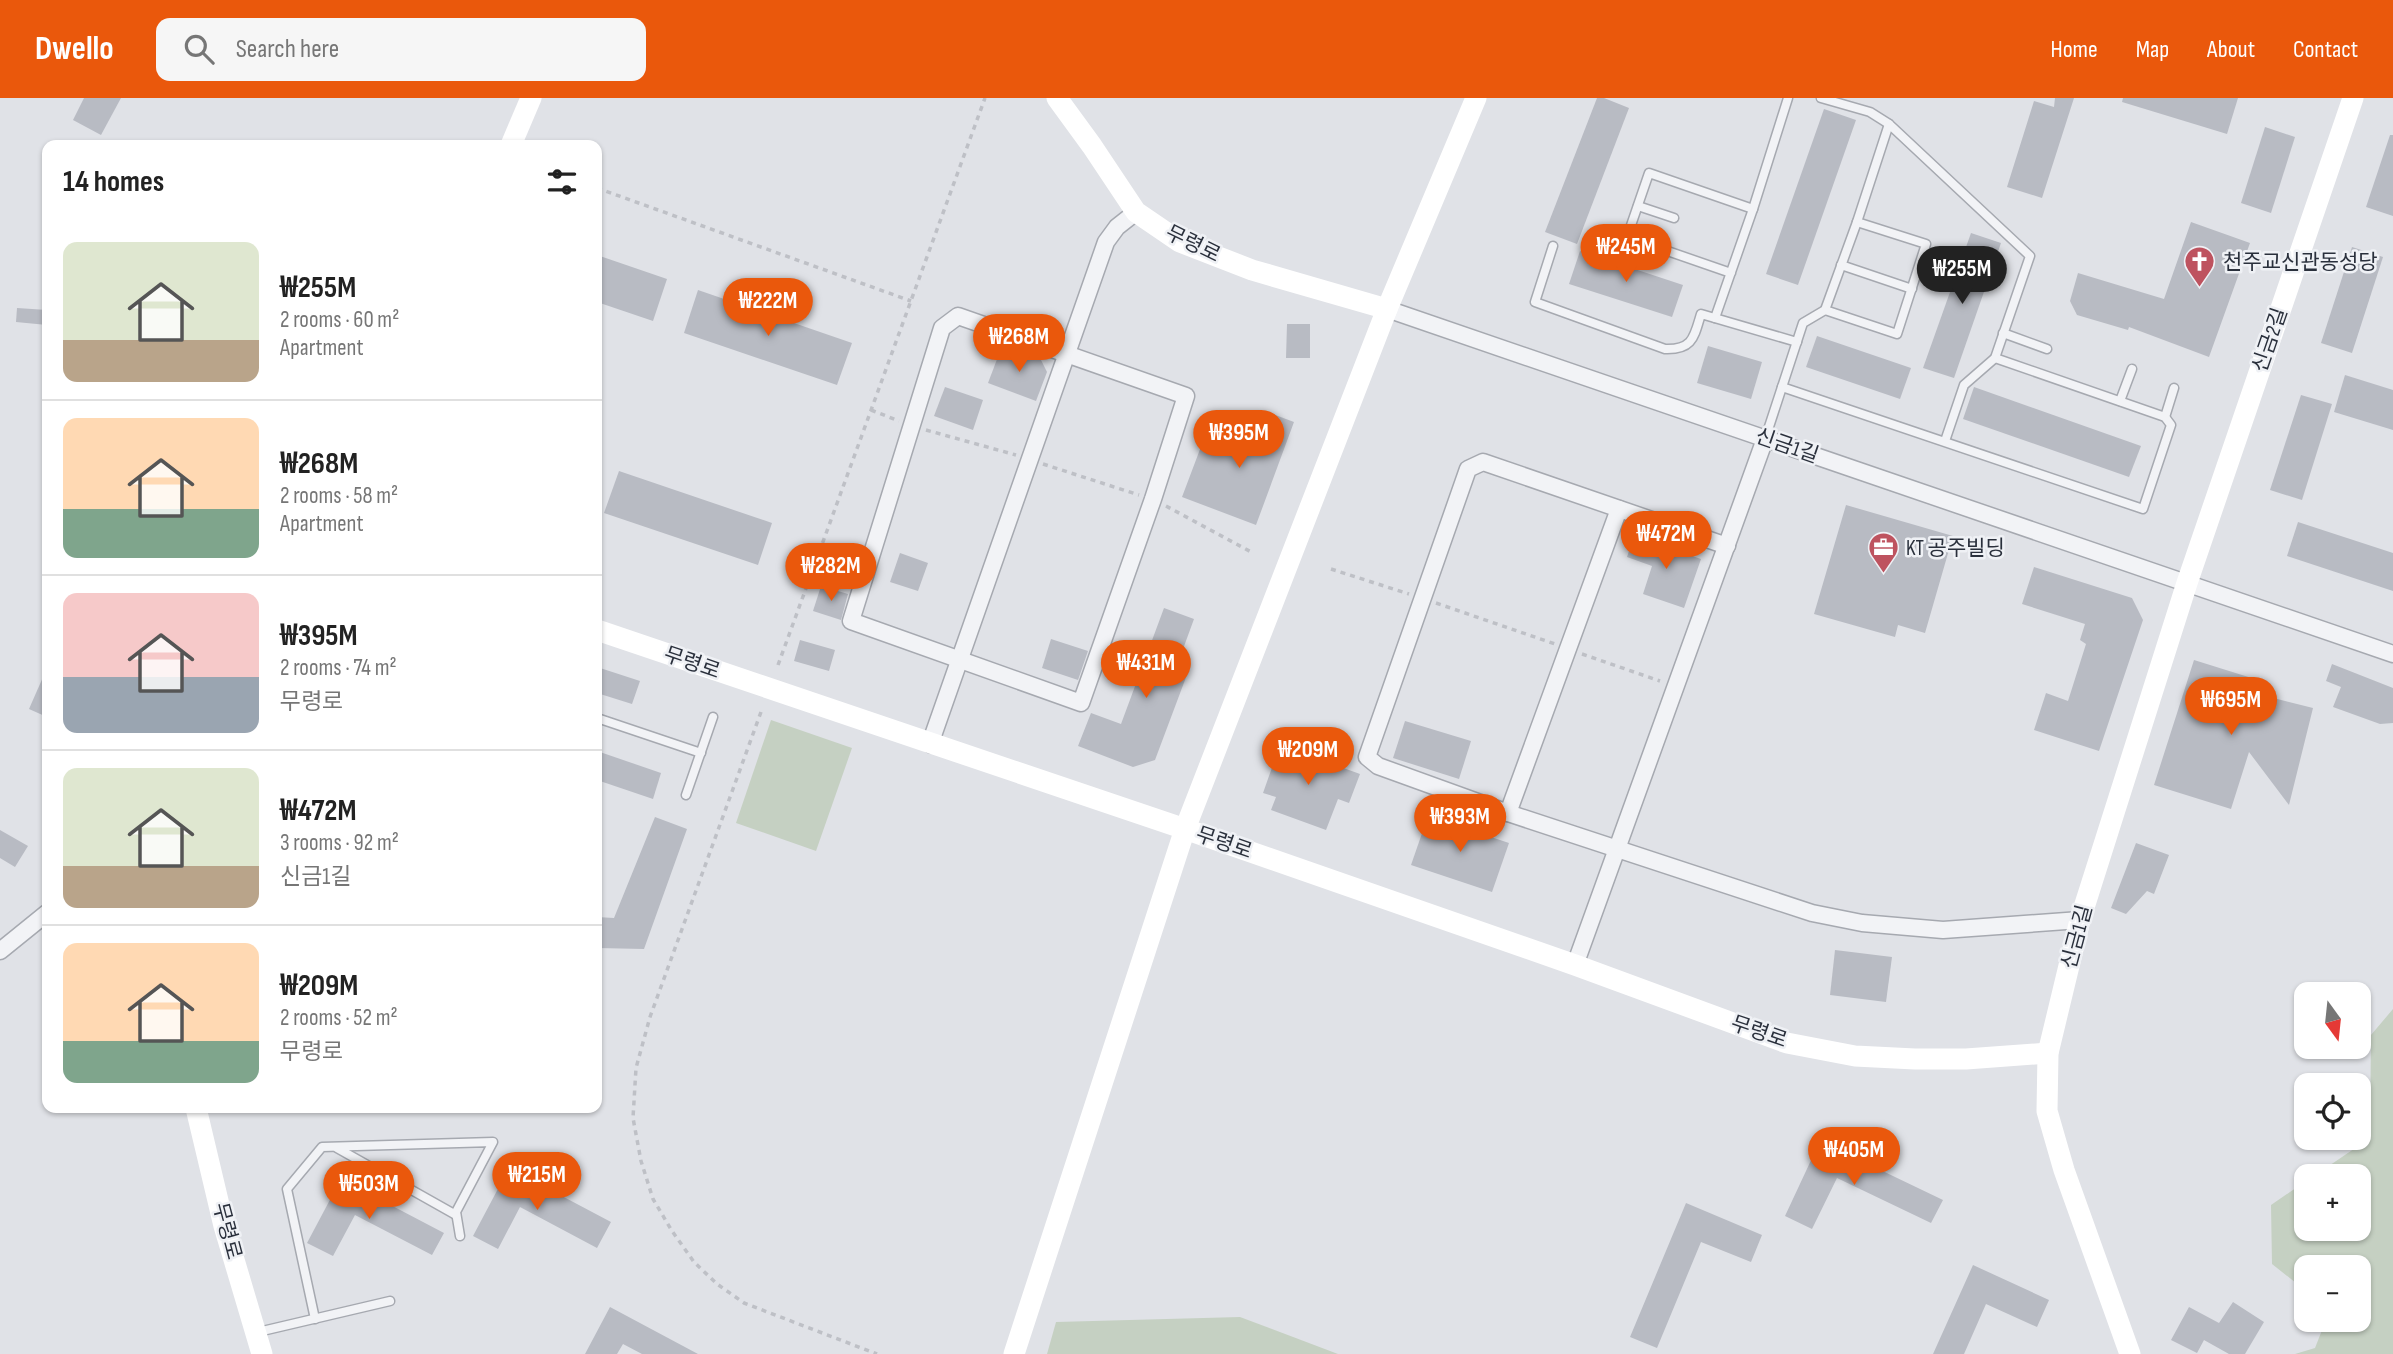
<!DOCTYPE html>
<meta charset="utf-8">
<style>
:root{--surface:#fff;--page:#f6f6f6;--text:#222;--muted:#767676;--line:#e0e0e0;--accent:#ea580c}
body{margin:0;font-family:"Sofia Sans Condensed","Noto Sans KR",sans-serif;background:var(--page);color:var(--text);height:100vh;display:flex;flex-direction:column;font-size:26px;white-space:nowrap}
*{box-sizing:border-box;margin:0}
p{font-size:23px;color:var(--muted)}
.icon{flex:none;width:38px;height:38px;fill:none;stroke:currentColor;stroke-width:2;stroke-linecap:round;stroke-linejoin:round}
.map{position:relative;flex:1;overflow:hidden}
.sheet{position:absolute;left:42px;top:42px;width:560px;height:973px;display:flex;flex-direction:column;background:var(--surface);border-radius:14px;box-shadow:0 2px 5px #0004}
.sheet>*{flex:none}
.needle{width:46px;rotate:165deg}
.buttons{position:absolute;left:2294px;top:884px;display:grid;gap:14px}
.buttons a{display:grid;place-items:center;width:77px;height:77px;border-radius:14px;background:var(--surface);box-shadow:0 2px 5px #0004;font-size:35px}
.price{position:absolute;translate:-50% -60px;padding:0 16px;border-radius:24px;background:var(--accent);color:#fff;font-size:23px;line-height:46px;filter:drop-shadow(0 2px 4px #0008)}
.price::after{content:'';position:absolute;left:50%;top:42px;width:21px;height:16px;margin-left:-10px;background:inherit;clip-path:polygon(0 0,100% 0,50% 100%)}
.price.selected{background:#222;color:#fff}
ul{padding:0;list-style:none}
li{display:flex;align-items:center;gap:21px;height:175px;padding:0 21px}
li+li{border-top:2px solid var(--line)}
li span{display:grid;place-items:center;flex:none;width:196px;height:140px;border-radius:14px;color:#555}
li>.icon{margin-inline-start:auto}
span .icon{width:84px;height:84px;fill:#fffc;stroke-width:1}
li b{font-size:30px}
h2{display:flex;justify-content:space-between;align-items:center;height:84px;padding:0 21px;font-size:30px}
header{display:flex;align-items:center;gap:42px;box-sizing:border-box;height:98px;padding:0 35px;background:var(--accent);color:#fff}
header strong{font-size:33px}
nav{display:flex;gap:38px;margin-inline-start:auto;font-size:24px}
.search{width:490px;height:63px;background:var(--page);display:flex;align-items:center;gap:18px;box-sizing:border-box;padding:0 24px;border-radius:14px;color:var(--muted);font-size:26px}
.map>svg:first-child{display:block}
</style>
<header>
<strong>Dwello</strong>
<div class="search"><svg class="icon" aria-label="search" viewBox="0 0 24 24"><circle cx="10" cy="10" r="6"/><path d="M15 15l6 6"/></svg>Search here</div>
<nav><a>Home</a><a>Map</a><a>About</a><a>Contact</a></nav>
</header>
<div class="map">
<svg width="2393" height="1256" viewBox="0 0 2393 1256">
<rect width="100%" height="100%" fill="#e0e2e7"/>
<g fill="#c5d0c2">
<polygon points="771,622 852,650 816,753 736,725"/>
<polygon points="2393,911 2393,1256 2295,1256 2315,1250 2326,1222 2359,1222 2359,1169 2306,1169 2306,1193 2272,1166 2271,1107 2306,1083 2306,1130 2359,1130 2359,1078 2314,1078 2370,1040 2371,937"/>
<polygon points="1240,1219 1338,1256 1047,1256 1056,1224"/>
</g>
<g fill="#b8bbc3">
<polygon points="84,0 121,0 101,37 73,22"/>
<polygon points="1597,0 1604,0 1629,10 1577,146 1545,134"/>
<polygon points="2055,0 2074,0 2042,100 2007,89 2034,3 2054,9"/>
<polygon points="2123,0 2238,0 2227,36 2122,4"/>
<polygon points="1824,11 1856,22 1798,187 1766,176"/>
<polygon points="2265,29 2295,39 2271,115 2241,105"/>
<polygon points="2390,37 2393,37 2393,118 2366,109"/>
<polygon points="2191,124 2250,145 2209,259 2129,229 2128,232 2077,217 2070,203 2078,175 2164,201"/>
<polygon points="1971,135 2001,145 1954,280 1923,270"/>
<polygon points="2352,149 2383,159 2352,255 2321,245"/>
<polygon points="1580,153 1683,187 1672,219 1569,186"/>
<polygon points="597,157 667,181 653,223 597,204"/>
<polygon points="698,192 852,245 837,287 684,235"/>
<polygon points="17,210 47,212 47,227 16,224"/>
<polygon points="1287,226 1310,226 1310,260 1286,260"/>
<polygon points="1817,238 1911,270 1900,301 1806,269"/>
<polygon points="1002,248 1041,262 1047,274 1036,303 988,285"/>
<polygon points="1708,248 1762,264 1751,301 1697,285"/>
<polygon points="2345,277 2393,292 2393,332 2334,314"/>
<polygon points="945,289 983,302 973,332 934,318"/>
<polygon points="1974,289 2141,348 2129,379 1963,321"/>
<polygon points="2301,297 2332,306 2302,402 2270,392"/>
<polygon points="1265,313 1294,324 1256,427 1182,399 1205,338 1230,347 1232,339 1239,342 1243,330 1251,333 1253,328 1259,330"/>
<polygon points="619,373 772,425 758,467 604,415"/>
<polygon points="1846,407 1953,438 1925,535 1898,527 1895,539 1814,516"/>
<polygon points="2298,424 2393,455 2393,493 2287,458"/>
<polygon points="1634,438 1701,461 1684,510 1643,496 1652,468 1627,459"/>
<polygon points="900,455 928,465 918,493 890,484"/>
<polygon points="2034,469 2132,500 2143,522 2099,653 2034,632 2046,595 2068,603 2086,546 2080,542 2085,526 2022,506"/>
<polygon points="821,488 848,496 841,522 813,513"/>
<polygon points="1164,510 1194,521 1179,562 1191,566 1155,662 1133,669 1078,648 1091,615 1121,626"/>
<polygon points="1051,541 1088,553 1078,582 1042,570"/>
<polygon points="800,542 835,552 829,573 794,563"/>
<polygon points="2194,562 2258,582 2254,595 2313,610 2289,707 2249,654 2231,711 2154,687"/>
<polygon points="2332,566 2393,590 2393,625 2380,626 2333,609 2341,589 2326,583"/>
<polygon points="597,569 640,583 632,606 597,595"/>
<polygon points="47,570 47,619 29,611"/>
<polygon points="1405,623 1471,643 1459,681 1393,660"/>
<polygon points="1280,647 1360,676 1349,705 1338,701 1326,732 1271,712 1276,699 1263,695"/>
<polygon points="597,653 661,675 653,701 597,682"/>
<polygon points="1428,718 1509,745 1492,794 1411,767"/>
<polygon points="655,719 687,731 644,851 597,850 597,819 614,820"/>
<polygon points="0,732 28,748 15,769 0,760"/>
<polygon points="2136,745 2169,757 2154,796 2147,793 2126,816 2111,810"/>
<polygon points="1835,852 1892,859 1886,904 1830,897"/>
<polygon points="1820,1043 1943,1102 1931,1125 1837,1080 1812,1131 1785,1118"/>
<polygon points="509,1070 611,1124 597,1150 520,1109 498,1151 473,1138"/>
<polygon points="341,1081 444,1135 432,1157 355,1117 333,1158 307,1145"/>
<polygon points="1686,1105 1762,1137 1751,1164 1701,1144 1657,1250 1630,1239"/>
<polygon points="1973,1167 2049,1202 2037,1229 1986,1206 1964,1256 1933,1256"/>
<polygon points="2233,1204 2264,1224 2245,1256 2229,1256 2204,1242 2197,1255 2171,1242 2189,1209 2219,1225"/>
<polygon points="610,1209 698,1256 642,1256 623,1246 617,1256 585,1256"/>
</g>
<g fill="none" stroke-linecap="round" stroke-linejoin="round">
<defs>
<g id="lane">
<polyline points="1821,0 1870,14 1889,26 2030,158 1995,260 1964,287 1945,343"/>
<polyline points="1638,108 1674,120"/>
<polyline points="1753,111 1788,0"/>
<path d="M1553 148 1535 204 1665 251C1693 252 1694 239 1701 216L1797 244"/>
<polyline points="1841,167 1912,191"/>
<polyline points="1825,212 1897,236 1926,146 1857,124"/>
<polyline points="1715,220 1753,111 1649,75 1627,139 1731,175"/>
<polyline points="2003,235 2047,251"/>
<polyline points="1782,289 2143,411 2171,327 2165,319 1995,260"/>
<polyline points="2120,303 2132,271"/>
<polyline points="2165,319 2174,290"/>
<polyline points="1765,341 1803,225 1825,212 1857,124 1889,26"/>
<polyline points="597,620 701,655"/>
<polyline points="686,697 713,619"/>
<polyline points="337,1050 456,1117"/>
<polyline points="315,1221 287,1091 322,1049 493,1044 456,1114 460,1138"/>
<polyline points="258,1234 390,1203"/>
</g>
<g id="street">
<polyline points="1387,211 2393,556"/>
<polygon points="958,218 1186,298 1153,401 1081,605 851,523 942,230"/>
<polyline points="1727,448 1483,364 1468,371 1367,659 1378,668 1508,715 1812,815 1862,825 1943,832 2080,822"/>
<polyline points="930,646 1106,144 1117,129 1136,114"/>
<polyline points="1508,715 1619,411"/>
<polyline points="0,853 47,815"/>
<polyline points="1575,867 1765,341"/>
</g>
</defs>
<use href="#lane" stroke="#a6a9b0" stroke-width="11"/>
<use href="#street" stroke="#a6a9b0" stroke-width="19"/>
<g stroke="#bec0c6" stroke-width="3.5" stroke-dasharray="5 5" stroke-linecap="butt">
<polyline points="597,90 911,203"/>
<polyline points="871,312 899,323"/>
<polyline points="926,332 1016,357"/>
<polyline points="1043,366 1139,397"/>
<polyline points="1166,408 1253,455"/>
<polyline points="1331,471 1409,496"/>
<polyline points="1436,505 1555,546"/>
<polyline points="1582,556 1660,583"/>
<polyline points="778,567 985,0"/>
<polyline points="761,614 650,919 636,970 633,1020 641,1063 653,1101 672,1133 694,1164 717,1186 744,1205 877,1256"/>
</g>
<use href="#lane" stroke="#f2f3f6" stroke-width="8"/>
<use href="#street" stroke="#f2f3f6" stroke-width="16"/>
<g stroke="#fff" stroke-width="21">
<polyline points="1057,0 1092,48 1136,114 1180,144 1252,172 1387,211"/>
<polyline points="511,47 531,0"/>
<polyline points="597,532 1185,731 1575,867 1787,945 1855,958 1915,961 1966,961 2048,955"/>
<polyline points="196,1010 224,1128 262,1256"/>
<polyline points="1014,1256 1185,731 1387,211 1476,0"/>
<polyline points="2130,1256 2064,1072 2047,1013 2048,955 2080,822 2187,485 2353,0"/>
</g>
</g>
<defs>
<symbol id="church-pin" viewBox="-11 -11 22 30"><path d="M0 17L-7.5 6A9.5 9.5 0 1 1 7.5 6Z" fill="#be535f" stroke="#eff1f5"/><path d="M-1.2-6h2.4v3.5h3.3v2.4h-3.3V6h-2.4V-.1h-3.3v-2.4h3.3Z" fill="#fff"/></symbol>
<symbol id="office-pin" viewBox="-11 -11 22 30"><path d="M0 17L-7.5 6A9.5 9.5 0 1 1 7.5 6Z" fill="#be535f" stroke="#eff1f5"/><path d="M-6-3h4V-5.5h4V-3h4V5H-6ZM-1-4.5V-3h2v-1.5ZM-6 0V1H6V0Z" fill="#fff"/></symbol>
</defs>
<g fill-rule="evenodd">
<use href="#church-pin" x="2182" y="146" width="35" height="47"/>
<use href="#office-pin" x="1866" y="432" width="35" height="47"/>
</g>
<g text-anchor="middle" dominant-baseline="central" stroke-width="5" stroke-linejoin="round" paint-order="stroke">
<g font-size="21" fill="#2a303c" stroke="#eff1f5">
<text transform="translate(1193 146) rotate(26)">무령로</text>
<text transform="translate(2270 242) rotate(-71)">신금2길</text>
<text transform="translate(1787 348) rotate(19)">신금1길</text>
<text transform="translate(692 565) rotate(19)">무령로</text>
<text transform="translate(1224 745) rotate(19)">무령로</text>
<text transform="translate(2077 839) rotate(-75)">신금1길</text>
<text transform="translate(1759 934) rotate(19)">무령로</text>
<text transform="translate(227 1133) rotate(75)">무령로</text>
</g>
<g font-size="21" fill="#2a303c" stroke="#eff1f5" text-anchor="start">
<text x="2223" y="164">천주교신관동성당</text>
<text x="1906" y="450">KT 공주빌딩</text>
</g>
</g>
</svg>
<div class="buttons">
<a><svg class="needle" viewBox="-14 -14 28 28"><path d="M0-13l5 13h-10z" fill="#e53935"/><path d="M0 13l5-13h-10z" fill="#767676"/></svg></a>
<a><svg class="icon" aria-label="locate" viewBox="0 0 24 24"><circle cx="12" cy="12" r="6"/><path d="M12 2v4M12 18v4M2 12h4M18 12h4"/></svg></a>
<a>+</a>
<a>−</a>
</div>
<b class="price" style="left:1626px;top:186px">₩245M</b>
<b class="price selected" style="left:1962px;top:208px">₩255M</b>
<b class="price" style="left:768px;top:240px">₩222M</b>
<b class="price" style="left:1019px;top:276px">₩268M</b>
<b class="price" style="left:1239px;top:372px">₩395M</b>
<b class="price" style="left:1666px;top:473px">₩472M</b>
<b class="price" style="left:831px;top:505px">₩282M</b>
<b class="price" style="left:1146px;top:602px">₩431M</b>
<b class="price" style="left:2231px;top:639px">₩695M</b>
<b class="price" style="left:1308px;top:689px">₩209M</b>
<b class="price" style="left:1460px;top:756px">₩393M</b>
<b class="price" style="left:1854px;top:1089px">₩405M</b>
<b class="price" style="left:537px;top:1114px">₩215M</b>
<b class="price" style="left:369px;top:1123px">₩503M</b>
<section class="sheet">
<h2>14 homes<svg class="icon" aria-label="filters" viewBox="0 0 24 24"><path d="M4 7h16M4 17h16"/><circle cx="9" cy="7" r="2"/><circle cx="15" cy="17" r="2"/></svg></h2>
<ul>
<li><span style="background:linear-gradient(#dfe7d0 70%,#b9a48a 0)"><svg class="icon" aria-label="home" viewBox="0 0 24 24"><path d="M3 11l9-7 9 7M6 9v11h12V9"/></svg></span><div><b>₩255M</b><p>2 rooms · 60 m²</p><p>Apartment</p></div></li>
<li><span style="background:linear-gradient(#ffd9b3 65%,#7fa58c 0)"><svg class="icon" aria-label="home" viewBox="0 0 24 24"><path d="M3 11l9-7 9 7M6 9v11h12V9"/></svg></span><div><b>₩268M</b><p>2 rooms · 58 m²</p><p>Apartment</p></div></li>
<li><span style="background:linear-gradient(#f6c9c9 60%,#9aa5b1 0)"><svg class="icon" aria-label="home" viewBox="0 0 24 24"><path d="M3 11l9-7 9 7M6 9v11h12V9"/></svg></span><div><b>₩395M</b><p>2 rooms · 74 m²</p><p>무령로</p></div></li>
<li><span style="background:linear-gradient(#dfe7d0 70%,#b9a48a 0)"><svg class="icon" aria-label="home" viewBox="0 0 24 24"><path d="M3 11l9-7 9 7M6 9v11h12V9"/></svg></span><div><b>₩472M</b><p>3 rooms · 92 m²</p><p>신금1길</p></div></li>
<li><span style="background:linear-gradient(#ffd9b3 70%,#7fa58c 0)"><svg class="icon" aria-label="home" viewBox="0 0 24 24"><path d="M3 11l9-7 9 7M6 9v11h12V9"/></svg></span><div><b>₩209M</b><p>2 rooms · 52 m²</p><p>무령로</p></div></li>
</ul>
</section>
</div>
